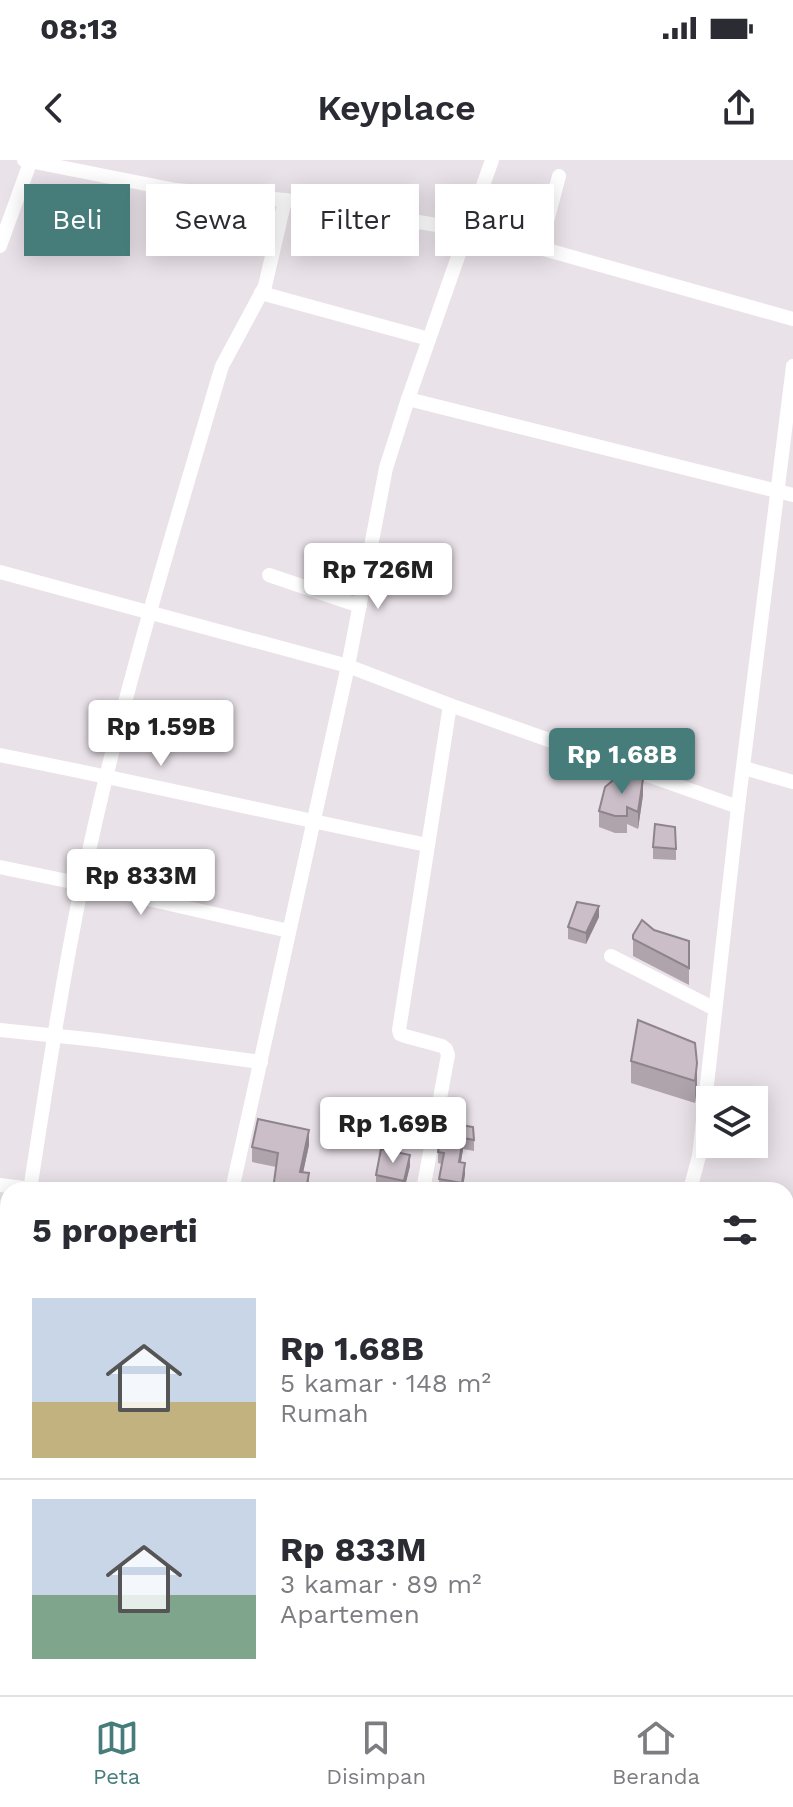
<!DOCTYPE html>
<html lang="id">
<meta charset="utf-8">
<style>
:root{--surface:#fff;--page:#f2f2f3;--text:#2b2b33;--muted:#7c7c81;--line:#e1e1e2;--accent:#467d7b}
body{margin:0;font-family:"Work Sans",sans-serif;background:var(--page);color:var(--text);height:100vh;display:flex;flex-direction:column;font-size:30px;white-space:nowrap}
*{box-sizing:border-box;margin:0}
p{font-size:26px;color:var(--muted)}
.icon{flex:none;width:44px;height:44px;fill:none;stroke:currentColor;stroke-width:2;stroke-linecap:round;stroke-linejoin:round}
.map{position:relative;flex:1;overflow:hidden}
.side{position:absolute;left:0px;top:1022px;width:794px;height:514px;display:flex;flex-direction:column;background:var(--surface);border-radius:24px 24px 0 0;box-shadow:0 4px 20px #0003}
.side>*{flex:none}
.top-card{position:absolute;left:24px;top:24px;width:746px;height:72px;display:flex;gap:16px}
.fabs{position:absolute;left:696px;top:926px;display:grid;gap:16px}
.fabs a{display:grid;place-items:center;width:72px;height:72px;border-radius:0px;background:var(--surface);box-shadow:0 4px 20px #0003;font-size:40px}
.price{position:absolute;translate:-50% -68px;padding:0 18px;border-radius:8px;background:#fff;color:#222;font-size:26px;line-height:52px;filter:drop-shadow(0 2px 4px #0008)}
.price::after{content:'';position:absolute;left:50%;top:48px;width:24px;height:18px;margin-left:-12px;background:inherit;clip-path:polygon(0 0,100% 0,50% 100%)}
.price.current{background:var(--accent);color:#fff}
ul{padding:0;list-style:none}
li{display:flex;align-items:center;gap:24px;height:200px;padding:0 32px}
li+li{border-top:2px solid var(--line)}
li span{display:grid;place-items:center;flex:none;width:224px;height:160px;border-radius:0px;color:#555}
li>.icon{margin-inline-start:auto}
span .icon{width:96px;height:96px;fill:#fffc;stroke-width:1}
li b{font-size:34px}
h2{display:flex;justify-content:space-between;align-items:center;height:96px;padding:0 32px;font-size:34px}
.pill{padding:0 28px;border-radius:0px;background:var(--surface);box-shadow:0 4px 20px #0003;font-size:28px;line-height:72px}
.pill.current{background:var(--accent);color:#fff}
.status{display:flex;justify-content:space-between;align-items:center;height:56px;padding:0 40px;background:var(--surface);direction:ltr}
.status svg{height:22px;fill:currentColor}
header{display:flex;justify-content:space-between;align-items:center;height:104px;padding:0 32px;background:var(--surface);font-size:36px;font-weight:600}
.menu{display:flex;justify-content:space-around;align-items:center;height:112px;border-top:2px solid var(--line);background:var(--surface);font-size:22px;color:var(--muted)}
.menu a{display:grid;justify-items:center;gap:4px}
.menu .current{color:var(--accent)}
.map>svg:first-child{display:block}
</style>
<div class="status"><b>08:13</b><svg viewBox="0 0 49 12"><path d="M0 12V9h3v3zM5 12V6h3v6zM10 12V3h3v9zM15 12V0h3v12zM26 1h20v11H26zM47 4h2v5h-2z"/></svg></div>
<header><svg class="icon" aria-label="back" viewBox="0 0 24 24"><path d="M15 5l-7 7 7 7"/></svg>Keyplace<svg class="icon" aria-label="share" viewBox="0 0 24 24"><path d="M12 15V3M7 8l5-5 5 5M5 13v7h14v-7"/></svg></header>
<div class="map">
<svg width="793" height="1535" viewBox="0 0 793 1535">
<rect width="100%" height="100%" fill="#eae2e9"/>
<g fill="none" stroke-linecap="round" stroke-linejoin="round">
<g stroke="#fff" stroke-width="14">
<polyline points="24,0 176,30 285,40 467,70 540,88 793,159"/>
<polyline points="0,86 31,0"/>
<polyline points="540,88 559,16"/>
<polyline points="261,133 429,179"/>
<polyline points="408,239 793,335"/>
<polyline points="0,412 348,506 450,545 738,647"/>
<polyline points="269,415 360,446"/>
<path d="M0 595C143 623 284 656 427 685"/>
<polyline points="744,608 793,622"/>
<polyline points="0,707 82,724 289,771"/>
<polyline points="611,796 715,849"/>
<polyline points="0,870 97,880 261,902"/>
<polyline points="0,1025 39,1030"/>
<path d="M30 1030C46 928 61 826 82 724 117 553 169 386 218 219L222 206 265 126 285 40"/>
<polyline points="232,1030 348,506 386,308 408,239 492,0"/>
<polyline points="423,1030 448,895 446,889 442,886 405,876 400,874 399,870 450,545"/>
<polyline points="690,1030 699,996 738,647 793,206"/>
<polyline points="0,1201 8,1151"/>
<polyline points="786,1234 793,1235"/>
<polyline points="0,1247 8,1248"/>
<polyline points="0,1456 8,1458"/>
<polyline points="495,1528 511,1535"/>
<polyline points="92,1535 94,1528"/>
<polyline points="401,1535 405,1528"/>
<polyline points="664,1535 666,1528"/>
</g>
</g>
<g fill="#afa3ac">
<polygon points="643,635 638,669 627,664 627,673 615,673 599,667 599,651"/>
<polygon points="653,687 676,689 676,700 653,699"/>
<polygon points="599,757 586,784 568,779 568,767"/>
<polygon points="654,770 689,781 689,825 633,796 633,775"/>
<polygon points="695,883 697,925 695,943 631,923 631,901"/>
<polygon points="444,962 474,980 474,991 463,989 461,1002 465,1014 463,1030 439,1030 439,1019 442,1004 438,1003 438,992 447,982 444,973"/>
<polygon points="309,985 303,1012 309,1013 309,1030 273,1030 276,1007 252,1002 252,987"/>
<polygon points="410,1006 404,1030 393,1030 376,1026 376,1015"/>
<polygon points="0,1399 8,1401 8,1439 0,1437"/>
<polygon points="8,1467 8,1504 1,1502 1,1490"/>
<polygon points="36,1528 74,1528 71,1535 35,1535"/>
</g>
<g fill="#8e858c">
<polygon points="643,619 643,635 638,669 638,652"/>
<polygon points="599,746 599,757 586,784 586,773"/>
<polygon points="697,903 697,925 695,943 695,921"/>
<polygon points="309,970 309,985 300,1027 300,1012"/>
<polygon points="463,978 463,989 459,1013 459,1002"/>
<polygon points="410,995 410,1006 404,1030 404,1021"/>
<polygon points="465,1003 465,1014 462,1030 462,1023"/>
<polygon points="68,1528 74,1528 71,1535 65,1535"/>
</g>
<g fill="#cbbec8" stroke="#8e858c" stroke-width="2">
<polygon points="618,616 643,619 638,652 627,647 627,656 615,656 599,651 605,627"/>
<polygon points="655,664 675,667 676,689 653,687"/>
<polygon points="577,742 599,746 586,773 568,767"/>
<polygon points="642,760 654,770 689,781 689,808 633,779 633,775"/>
<polygon points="638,860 695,883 697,903 695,921 631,901"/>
<polygon points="258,959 309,970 300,1012 309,1013 306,1030 273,1029 278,993 252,987"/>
<polygon points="444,962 473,967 474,980 463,978 459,1002 465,1003 462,1023 439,1019 444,993 438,992 440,981 451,983"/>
<polygon points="381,989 410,995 404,1021 376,1015"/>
<polygon points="0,1399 8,1401 8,1428 0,1426"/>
<polygon points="8,1467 8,1492 1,1490"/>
<polygon points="36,1528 68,1528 65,1535 50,1535 35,1529"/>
</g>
</svg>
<div class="fabs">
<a><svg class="icon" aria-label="layers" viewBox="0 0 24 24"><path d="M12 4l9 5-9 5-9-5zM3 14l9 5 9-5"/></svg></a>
</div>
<b class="price" style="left:378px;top:451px">Rp 726M</b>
<b class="price" style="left:161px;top:608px">Rp 1.59B</b>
<b class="price current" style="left:622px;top:636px">Rp 1.68B</b>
<b class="price" style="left:141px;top:757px">Rp 833M</b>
<b class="price" style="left:393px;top:1005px">Rp 1.69B</b>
<div class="top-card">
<a class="pill current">Beli</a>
<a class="pill">Sewa</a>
<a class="pill">Filter</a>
<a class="pill">Baru</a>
</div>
<section class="side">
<h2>5 properti<svg class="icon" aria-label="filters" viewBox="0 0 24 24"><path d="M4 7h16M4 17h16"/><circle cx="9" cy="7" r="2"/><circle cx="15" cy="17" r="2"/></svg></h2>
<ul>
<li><span style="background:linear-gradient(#c9d6e8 65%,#c2b280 0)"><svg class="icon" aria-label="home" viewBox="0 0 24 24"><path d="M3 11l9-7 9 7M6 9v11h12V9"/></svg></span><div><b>Rp 1.68B</b><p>5 kamar · 148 m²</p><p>Rumah</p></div></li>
<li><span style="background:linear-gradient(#c9d6e8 60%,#7fa58c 0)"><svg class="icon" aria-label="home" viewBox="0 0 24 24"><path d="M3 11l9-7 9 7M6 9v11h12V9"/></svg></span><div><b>Rp 833M</b><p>3 kamar · 89 m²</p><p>Apartemen</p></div></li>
</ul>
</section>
</div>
<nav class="menu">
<a class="current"><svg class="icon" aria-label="map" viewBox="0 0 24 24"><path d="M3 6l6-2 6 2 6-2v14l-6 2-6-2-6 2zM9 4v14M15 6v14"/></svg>Peta</a>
<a><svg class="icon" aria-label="saved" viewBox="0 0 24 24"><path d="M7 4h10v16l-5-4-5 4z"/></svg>Disimpan</a>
<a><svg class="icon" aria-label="home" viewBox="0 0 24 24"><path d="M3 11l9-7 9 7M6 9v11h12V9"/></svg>Beranda</a>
</nav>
